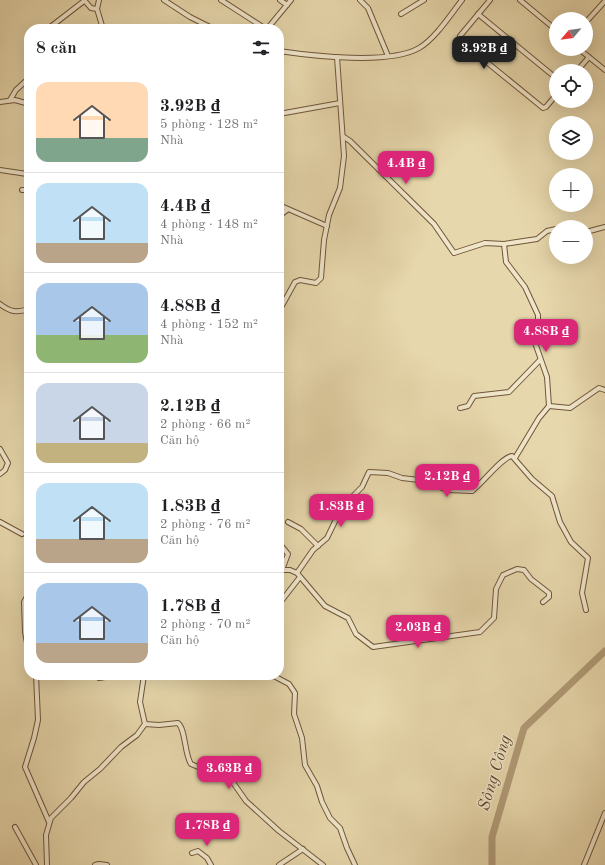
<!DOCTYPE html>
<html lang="vi">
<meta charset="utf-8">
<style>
:root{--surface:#fff;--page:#f6f6f6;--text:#202124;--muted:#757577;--line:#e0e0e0;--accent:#db2777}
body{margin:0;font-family:"Old Standard TT",serif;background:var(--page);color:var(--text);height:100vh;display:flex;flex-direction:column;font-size:15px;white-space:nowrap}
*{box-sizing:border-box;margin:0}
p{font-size:13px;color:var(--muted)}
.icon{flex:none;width:22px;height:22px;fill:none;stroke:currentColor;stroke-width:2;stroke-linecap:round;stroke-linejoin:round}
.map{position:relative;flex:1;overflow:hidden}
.side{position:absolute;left:24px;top:24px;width:260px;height:656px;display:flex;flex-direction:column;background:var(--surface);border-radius:16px;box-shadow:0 4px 16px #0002}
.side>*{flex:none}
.needle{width:26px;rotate:241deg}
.buttons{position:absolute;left:549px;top:12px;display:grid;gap:8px}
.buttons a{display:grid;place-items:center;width:44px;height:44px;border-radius:50%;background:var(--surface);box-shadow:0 4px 16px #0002;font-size:20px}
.price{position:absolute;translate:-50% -34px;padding:0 9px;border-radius:8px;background:var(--accent);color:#fff;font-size:13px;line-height:26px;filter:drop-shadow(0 1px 2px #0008)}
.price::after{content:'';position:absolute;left:50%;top:24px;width:12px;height:9px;margin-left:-6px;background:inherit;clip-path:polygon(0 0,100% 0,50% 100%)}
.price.selected{background:#222;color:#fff}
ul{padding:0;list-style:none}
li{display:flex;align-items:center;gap:12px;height:100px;padding:0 12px}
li+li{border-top:1px solid var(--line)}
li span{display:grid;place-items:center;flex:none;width:112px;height:80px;border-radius:12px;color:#555}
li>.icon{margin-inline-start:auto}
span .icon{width:48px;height:48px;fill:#fffc;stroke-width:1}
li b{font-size:17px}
h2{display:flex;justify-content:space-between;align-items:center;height:48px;padding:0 12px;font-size:17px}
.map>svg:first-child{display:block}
</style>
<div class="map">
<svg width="605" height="865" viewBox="0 0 605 865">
<rect width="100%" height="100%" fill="#e7d7ac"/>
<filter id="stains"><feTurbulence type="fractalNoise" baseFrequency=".005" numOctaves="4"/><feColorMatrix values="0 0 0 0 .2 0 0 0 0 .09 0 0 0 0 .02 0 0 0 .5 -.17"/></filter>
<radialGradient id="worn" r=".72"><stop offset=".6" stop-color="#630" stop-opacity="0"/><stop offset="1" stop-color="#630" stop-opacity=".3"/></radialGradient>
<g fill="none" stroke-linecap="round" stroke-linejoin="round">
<polyline stroke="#b19c78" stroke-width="7" points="492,865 492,837 524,728 605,651"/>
<defs>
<g id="minor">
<polyline points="84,0 91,8 97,9"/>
<polyline points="99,0 97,9 103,29"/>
<polyline points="164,0 190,17 214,29"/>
<polyline points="221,0 266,29"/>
<polyline points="280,0 287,5"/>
<polyline points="360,0 368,8 388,56"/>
<polyline points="490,0 460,36 462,42 543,108 546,107 556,95"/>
<polyline points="520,0 556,30"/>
<polyline points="401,14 424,0"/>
<polyline points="478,14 556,78"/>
<polyline points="586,22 605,1"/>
<polyline points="44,28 49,28 84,1"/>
<polyline points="267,29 291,0"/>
<polyline points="579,49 605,70"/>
<path d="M279 51C313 56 390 65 419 48 435 39 451 14 462 0"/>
<polyline points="577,71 589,57"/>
<polyline points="10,100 16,90 29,78"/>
<polyline points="0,102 15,100 29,104"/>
<polyline points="279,114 340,103"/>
<polyline points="344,137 350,141 434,224 454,253 485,243 504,244 537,239 547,231 556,229"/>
<polyline points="0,170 27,174"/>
<polyline points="22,190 29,190"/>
<polyline points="279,205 327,226"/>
<polyline points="279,216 287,210"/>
<polyline points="586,232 605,227"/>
<polyline points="504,244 506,262 525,287 538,315 538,322 533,337 547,377 549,406 539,418 515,458"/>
<path d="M0 304C10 312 17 313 29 309"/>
<polyline points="279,311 295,282 300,280 316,283 321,278 324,240 329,215 340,188 344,156 337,57"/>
<polyline points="549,406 570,408 599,388 605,390"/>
<polyline points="460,408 468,406 474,396 509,392 540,360"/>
<polyline points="0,449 8,463 5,470 0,474"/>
<polyline points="0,522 22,534"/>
<polyline points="288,522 301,529 318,546"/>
<polyline points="279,543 288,554 282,570"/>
<polyline points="279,570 290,570 297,573 325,606 348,618 356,634 373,647 480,632 494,618 496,589 503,575 517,569 524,570 531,579 549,593 549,597 543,602"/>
<path d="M297 573 313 550 327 538 342 507 362 487 369 472 388 473 402 478 419 480 448 490 472 491C482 484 502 457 512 456L532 479 552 496 560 522 571 542 588 558 582 593 586 610"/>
<polyline points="29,593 24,602 25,632 29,654"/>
<polyline points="279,604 300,577"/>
<polyline points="36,675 38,720 34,738 25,767 49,822"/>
<polyline points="272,675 289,684 295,693 294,714 302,738 305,765 317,786 322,802 330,818 340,828 347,848 355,865"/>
<polyline points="99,678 117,675"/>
<path d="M145 724 159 725 178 723C186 730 184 753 191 764L232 781 246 801 279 831 323 865"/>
<polyline points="15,827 36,865"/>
<polyline points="192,853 198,851 207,858 211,865"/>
<polyline points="47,865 46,835 51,818 71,798 84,782 100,769 121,747 137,735 145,724 140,702 144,675"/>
<polyline points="95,865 99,864 107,865"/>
<polyline points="279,865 303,849"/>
<polyline points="584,865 605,813"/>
</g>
</defs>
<use href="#minor" stroke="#70553a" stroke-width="6"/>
<use href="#minor" stroke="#efe5c9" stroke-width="4"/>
</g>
<g text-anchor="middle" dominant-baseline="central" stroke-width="3" stroke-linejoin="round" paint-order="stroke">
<g font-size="17" font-style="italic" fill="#62462d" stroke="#efe5c9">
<text transform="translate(495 773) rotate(-73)">Sông Công</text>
</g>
</g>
<rect width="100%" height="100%" filter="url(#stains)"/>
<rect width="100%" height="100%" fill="url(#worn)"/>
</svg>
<div class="buttons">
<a><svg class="needle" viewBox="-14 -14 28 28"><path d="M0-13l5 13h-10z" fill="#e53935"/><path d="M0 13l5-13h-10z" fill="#757577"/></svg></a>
<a><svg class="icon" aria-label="locate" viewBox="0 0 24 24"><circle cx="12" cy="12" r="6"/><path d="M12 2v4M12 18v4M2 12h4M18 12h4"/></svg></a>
<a><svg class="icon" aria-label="layers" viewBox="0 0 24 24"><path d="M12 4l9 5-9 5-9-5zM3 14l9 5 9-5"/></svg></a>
<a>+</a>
<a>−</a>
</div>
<b class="price selected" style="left:484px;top:70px">3.92B ₫</b>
<b class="price" style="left:406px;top:185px">4.4B ₫</b>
<b class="price" style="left:546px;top:353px">4.88B ₫</b>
<b class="price" style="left:447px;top:498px">2.12B ₫</b>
<b class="price" style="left:341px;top:528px">1.83B ₫</b>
<b class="price" style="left:418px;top:649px">2.03B ₫</b>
<b class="price" style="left:229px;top:790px">3.63B ₫</b>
<b class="price" style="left:207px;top:847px">1.78B ₫</b>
<section class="side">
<h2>8 căn<svg class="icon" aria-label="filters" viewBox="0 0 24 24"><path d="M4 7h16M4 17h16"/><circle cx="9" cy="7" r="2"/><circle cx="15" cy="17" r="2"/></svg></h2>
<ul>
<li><span style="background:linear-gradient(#ffd9b3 70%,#7fa58c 0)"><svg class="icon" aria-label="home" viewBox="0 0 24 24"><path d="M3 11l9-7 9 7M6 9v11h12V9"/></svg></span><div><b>3.92B ₫</b><p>5 phòng · 128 m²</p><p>Nhà</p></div></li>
<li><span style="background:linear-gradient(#bfe0f5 75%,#b9a48a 0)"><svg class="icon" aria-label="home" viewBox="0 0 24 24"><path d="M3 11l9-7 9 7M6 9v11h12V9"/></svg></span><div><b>4.4B ₫</b><p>4 phòng · 148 m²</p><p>Nhà</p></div></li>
<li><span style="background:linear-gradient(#a9c7e8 65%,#8fb573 0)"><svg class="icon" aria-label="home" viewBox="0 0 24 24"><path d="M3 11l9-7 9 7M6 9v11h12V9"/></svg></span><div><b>4.88B ₫</b><p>4 phòng · 152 m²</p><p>Nhà</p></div></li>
<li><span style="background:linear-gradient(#c9d6e8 75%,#c2b280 0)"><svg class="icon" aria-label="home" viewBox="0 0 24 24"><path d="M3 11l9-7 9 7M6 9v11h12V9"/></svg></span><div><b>2.12B ₫</b><p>2 phòng · 66 m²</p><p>Căn hộ</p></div></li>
<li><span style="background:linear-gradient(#bfe0f5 70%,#b9a48a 0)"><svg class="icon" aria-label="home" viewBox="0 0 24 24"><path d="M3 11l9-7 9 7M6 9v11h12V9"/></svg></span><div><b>1.83B ₫</b><p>2 phòng · 76 m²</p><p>Căn hộ</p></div></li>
<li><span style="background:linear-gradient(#a9c7e8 75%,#b9a48a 0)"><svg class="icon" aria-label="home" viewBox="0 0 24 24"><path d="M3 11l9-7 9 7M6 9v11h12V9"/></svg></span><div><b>1.78B ₫</b><p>2 phòng · 70 m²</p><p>Căn hộ</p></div></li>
</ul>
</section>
</div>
